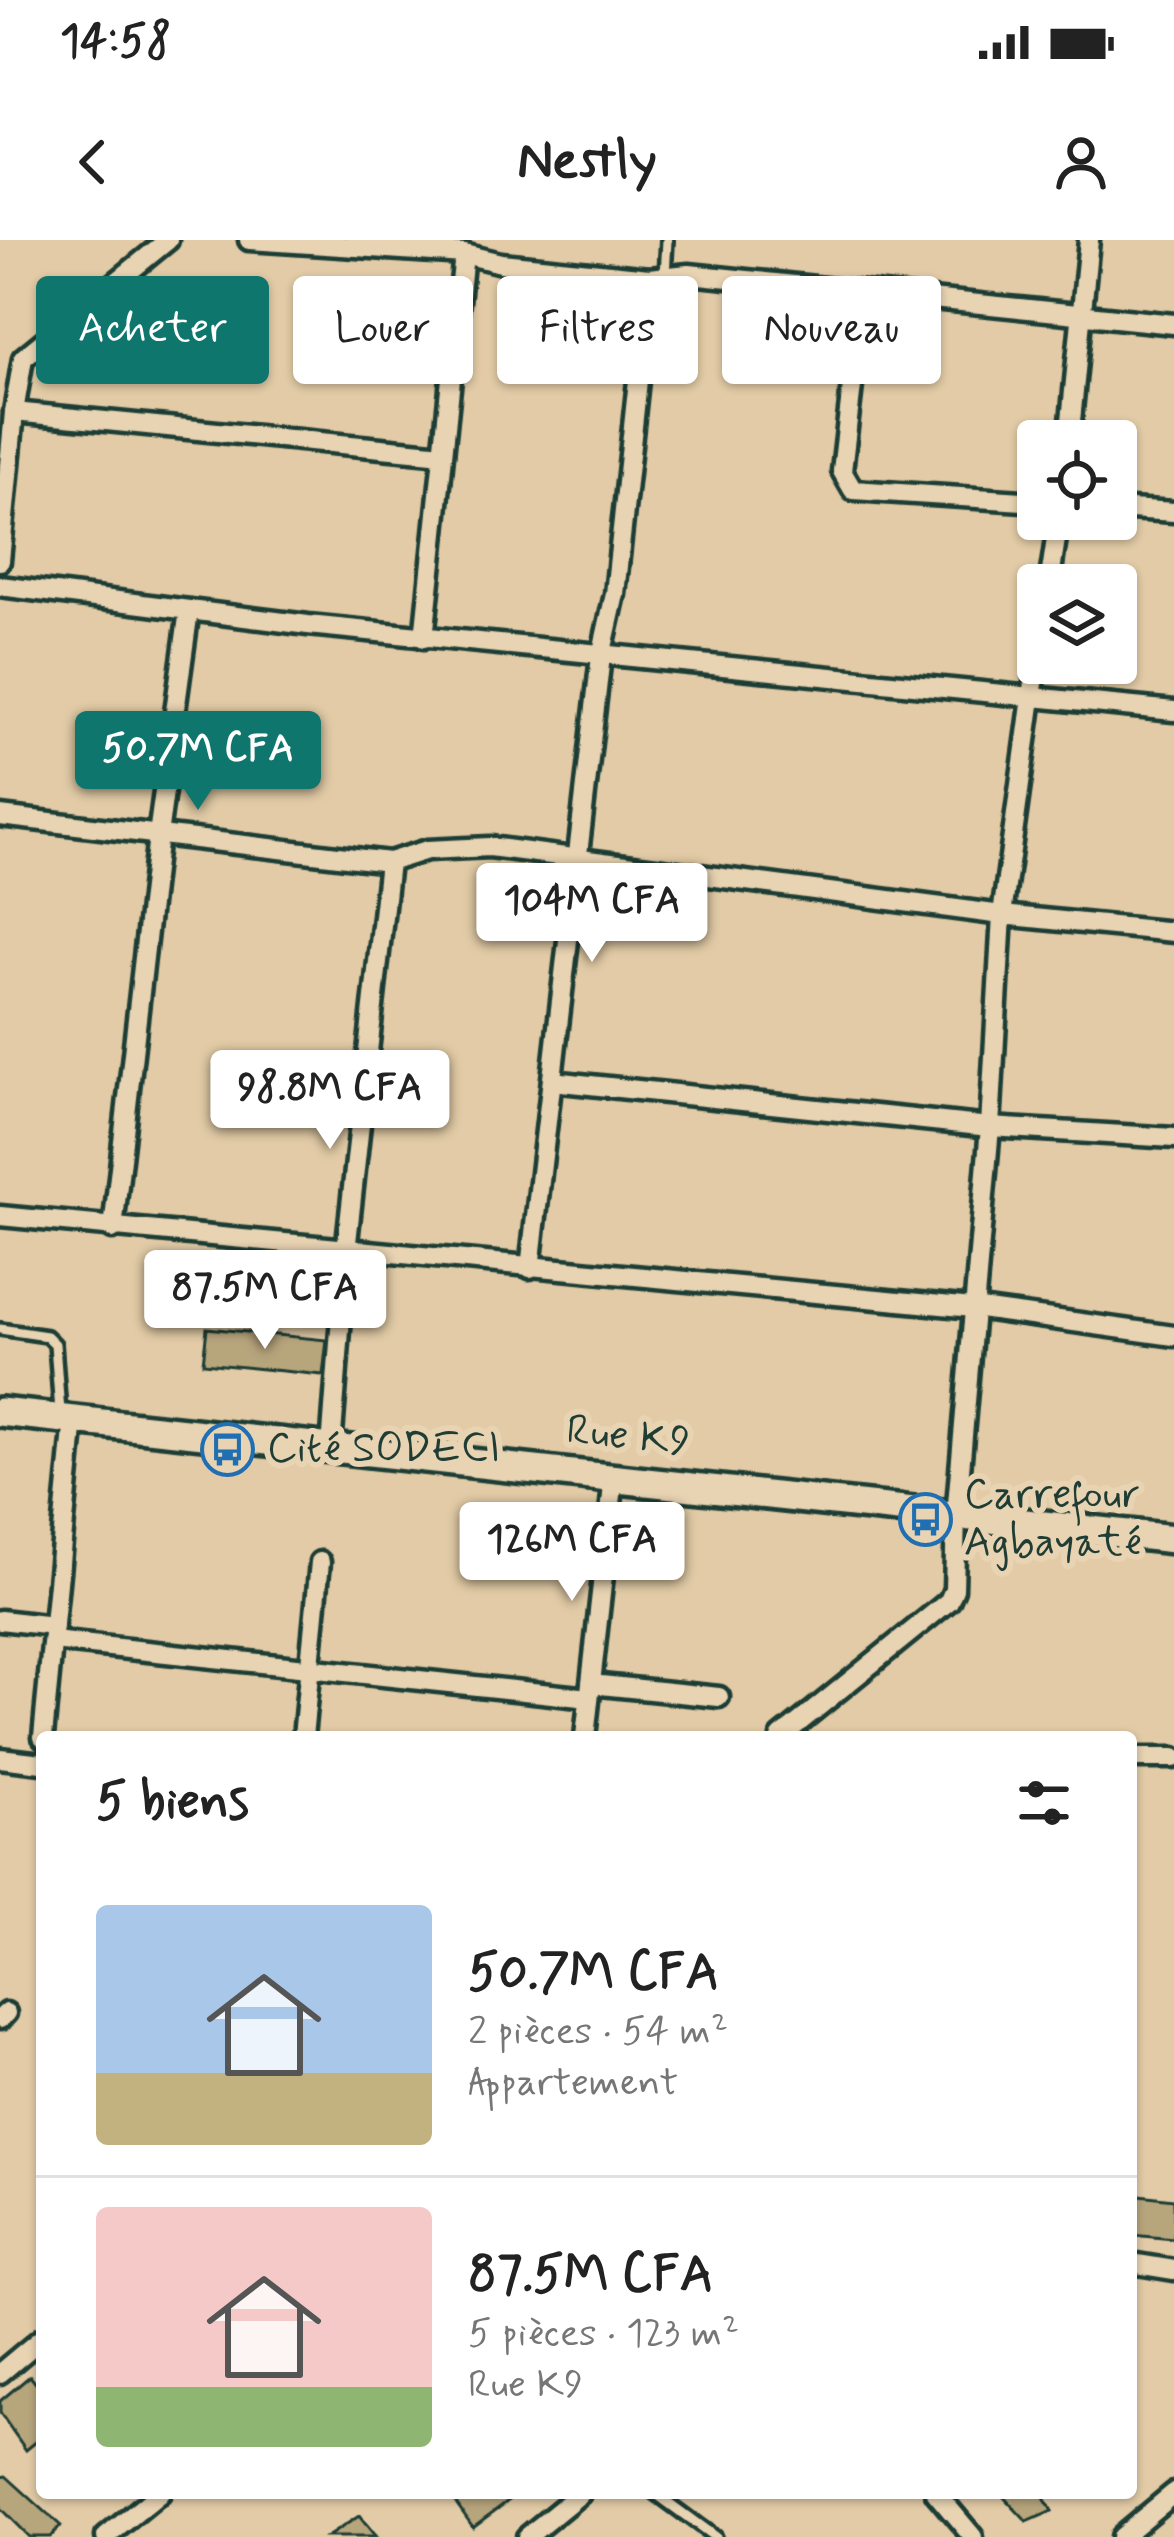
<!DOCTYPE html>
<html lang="fr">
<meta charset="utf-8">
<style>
:root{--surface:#fff;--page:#f6f6f6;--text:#222;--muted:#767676;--line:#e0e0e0;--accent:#0f766e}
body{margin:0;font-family:Mynerve,sans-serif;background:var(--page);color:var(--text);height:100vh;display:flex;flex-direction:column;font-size:45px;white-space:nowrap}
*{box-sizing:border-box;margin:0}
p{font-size:39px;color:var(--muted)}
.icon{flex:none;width:66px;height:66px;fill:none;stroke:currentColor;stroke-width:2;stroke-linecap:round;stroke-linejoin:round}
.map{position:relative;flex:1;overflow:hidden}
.drawer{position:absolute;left:36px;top:1491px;width:1101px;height:768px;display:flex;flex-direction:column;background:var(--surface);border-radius:12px;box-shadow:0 3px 9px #0004}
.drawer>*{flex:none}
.hud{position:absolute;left:36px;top:36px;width:1104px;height:108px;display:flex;gap:24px}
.tools{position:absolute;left:1017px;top:180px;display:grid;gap:24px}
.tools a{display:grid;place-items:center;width:120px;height:120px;border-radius:12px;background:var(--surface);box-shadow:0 3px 9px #0004;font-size:60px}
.price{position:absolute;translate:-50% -102px;padding:0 27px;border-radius:12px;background:#fff;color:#222;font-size:39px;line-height:78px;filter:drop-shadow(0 3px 6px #0008)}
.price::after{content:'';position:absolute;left:50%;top:72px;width:36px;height:27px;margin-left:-18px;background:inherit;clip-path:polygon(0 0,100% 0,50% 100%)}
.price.current{background:var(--accent);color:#fff}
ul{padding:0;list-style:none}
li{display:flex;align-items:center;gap:36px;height:300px;padding:0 60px}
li+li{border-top:3px solid var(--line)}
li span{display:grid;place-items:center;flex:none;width:336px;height:240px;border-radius:12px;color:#555}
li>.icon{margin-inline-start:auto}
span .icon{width:144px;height:144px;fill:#fffc;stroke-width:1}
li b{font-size:51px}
h2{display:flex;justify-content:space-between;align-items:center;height:144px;padding:0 60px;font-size:51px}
.pill{padding:0 42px;border-radius:12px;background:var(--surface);box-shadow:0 3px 9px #0004;font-size:42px;line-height:108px}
.pill.current{background:var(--accent);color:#fff}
.status{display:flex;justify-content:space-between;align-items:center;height:84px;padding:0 60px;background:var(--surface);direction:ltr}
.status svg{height:33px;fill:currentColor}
header{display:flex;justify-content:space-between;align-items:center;height:156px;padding:0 60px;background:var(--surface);font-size:54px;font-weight:700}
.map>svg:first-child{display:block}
</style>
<div class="status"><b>14:58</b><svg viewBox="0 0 49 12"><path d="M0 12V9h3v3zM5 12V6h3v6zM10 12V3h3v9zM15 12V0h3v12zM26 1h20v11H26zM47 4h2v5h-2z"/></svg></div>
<header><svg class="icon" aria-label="back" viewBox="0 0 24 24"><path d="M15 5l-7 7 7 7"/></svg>Nestly<svg class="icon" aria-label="person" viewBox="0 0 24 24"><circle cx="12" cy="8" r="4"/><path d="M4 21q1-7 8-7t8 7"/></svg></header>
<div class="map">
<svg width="1174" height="2297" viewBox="0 0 1174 2297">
<rect width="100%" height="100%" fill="#e2cba6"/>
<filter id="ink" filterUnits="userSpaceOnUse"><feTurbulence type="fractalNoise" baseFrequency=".00833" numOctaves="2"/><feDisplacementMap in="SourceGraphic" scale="24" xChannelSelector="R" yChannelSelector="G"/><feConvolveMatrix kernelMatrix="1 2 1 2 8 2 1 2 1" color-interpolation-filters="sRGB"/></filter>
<g filter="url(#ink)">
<g fill="#b7a57c" stroke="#1f3d34" stroke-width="3">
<polygon points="207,1088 327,1100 323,1135 203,1123"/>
<polygon points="1131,1954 1174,1959 1174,1999 1131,1995"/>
<polygon points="30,2136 42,2151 42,2197 26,2210 0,2173 0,2161"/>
<polygon points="6,2236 61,2286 50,2297 29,2297 0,2268 0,2237"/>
<polygon points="449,2253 519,2253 473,2287"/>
<polygon points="1000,2253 1041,2253 1052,2271 1027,2282"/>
<polygon points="359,2276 376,2297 327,2297"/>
</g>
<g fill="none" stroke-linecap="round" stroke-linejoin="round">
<defs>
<g id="lane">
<polyline points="665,36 667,0"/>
<polyline points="0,1089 47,1096 55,1104 60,1172"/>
<polyline points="655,2253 715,2297"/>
</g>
<g id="street">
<polyline points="249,0 464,14 501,23 649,38 689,34 1174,84"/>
<polyline points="863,52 842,231 853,250 1038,262"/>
<polyline points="14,172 443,214"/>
<polyline points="1069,201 1089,0"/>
<polyline points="1116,268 1174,272"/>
<polyline points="0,321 14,172 23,118 168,0"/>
<polyline points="1049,345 1059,279"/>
<polyline points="0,346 308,385 1174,471"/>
<polyline points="424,398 464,14"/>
<polyline points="0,576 389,622 427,610 490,607 1002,675 1174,692"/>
<polyline points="552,841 990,887 1174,898"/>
<polyline points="0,976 973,1068 1174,1096"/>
<polyline points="113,989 158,595 189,370"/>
<polyline points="530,1028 601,416 615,354 649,38"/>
<polyline points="331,1208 346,1011 389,622"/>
<polyline points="0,1380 54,1386"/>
<polyline points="53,1401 589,1458"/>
<polyline points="591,1444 719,1457"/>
<polyline points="43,1497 74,1179"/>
<polyline points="303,1497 320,1322"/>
<polyline points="585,1497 614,1237"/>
<polyline points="781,1497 949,1361 954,1349 956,1276 990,887 1002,675 1038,414"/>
<polyline points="0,1518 42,1523"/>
<polyline points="1131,1518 1174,1518"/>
<polyline points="0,1779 6,1773"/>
<polyline points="1131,2023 1174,2030"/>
<polyline points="0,2133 42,2098"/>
<polyline points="936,2253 973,2297"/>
<polyline points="106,2297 160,2253"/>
<polyline points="527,2297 581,2253"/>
<polyline points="1121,2297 1174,2253"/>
</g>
<polyline id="secondary" points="0,1172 1174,1299"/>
</defs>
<use href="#lane" stroke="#1f3d34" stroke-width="18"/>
<use href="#street" stroke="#1f3d34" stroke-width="27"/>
<use href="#secondary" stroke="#1f3d34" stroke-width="36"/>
<use href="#lane" stroke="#e8d3b2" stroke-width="9"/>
<use href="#street" stroke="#e8d3b2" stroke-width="18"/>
<use href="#secondary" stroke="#e8d3b2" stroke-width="27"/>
</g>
</g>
<defs>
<symbol id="bus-ring" viewBox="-11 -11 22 22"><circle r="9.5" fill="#e8d3b2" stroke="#1f6fb2" stroke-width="1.5"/><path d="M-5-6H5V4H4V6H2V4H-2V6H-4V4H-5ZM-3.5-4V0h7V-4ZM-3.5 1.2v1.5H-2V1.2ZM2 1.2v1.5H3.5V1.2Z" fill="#1f6fb2"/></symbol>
</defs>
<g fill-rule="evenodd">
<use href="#bus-ring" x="198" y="1180" width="59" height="59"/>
<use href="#bus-ring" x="896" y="1250" width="59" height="59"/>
</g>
<g text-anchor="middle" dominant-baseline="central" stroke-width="12" stroke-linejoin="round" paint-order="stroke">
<g font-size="42" fill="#1f3d34" stroke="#e8d3b2">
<text transform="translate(628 1197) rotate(6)">Rue K9</text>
</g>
<g font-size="42" fill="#1f3d34" stroke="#e8d3b2" text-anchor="start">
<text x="267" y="1209">Cité SODECI</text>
<text x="964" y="1255">Carrefour<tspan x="964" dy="48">Agbayaté</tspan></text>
</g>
</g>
</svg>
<div class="tools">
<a><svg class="icon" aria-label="locate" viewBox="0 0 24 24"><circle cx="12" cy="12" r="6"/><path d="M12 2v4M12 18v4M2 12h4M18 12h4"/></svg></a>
<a><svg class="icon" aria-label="layers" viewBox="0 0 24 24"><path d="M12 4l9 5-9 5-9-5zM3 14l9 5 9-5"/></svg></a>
</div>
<b class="price current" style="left:198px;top:573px">50.7M CFA</b>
<b class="price" style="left:592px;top:725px">104M CFA</b>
<b class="price" style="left:330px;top:912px">98.8M CFA</b>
<b class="price" style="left:265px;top:1112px">87.5M CFA</b>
<b class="price" style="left:572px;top:1364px">126M CFA</b>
<div class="hud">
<a class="pill current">Acheter</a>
<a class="pill">Louer</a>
<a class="pill">Filtres</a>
<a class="pill">Nouveau</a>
</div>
<section class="drawer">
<h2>5 biens<svg class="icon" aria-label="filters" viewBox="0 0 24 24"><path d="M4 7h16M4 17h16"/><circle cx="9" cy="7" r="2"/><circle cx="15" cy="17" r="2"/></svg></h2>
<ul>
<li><span style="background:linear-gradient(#a9c7e8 70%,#c2b280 0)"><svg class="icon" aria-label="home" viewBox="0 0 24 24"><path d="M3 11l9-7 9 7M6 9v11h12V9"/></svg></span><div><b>50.7M CFA</b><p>2 pièces · 54 m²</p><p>Appartement</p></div></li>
<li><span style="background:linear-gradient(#f6c9c9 75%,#8fb573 0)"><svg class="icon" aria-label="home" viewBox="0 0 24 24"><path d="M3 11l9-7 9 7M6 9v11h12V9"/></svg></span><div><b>87.5M CFA</b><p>5 pièces · 123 m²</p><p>Rue K9</p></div></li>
</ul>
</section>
</div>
